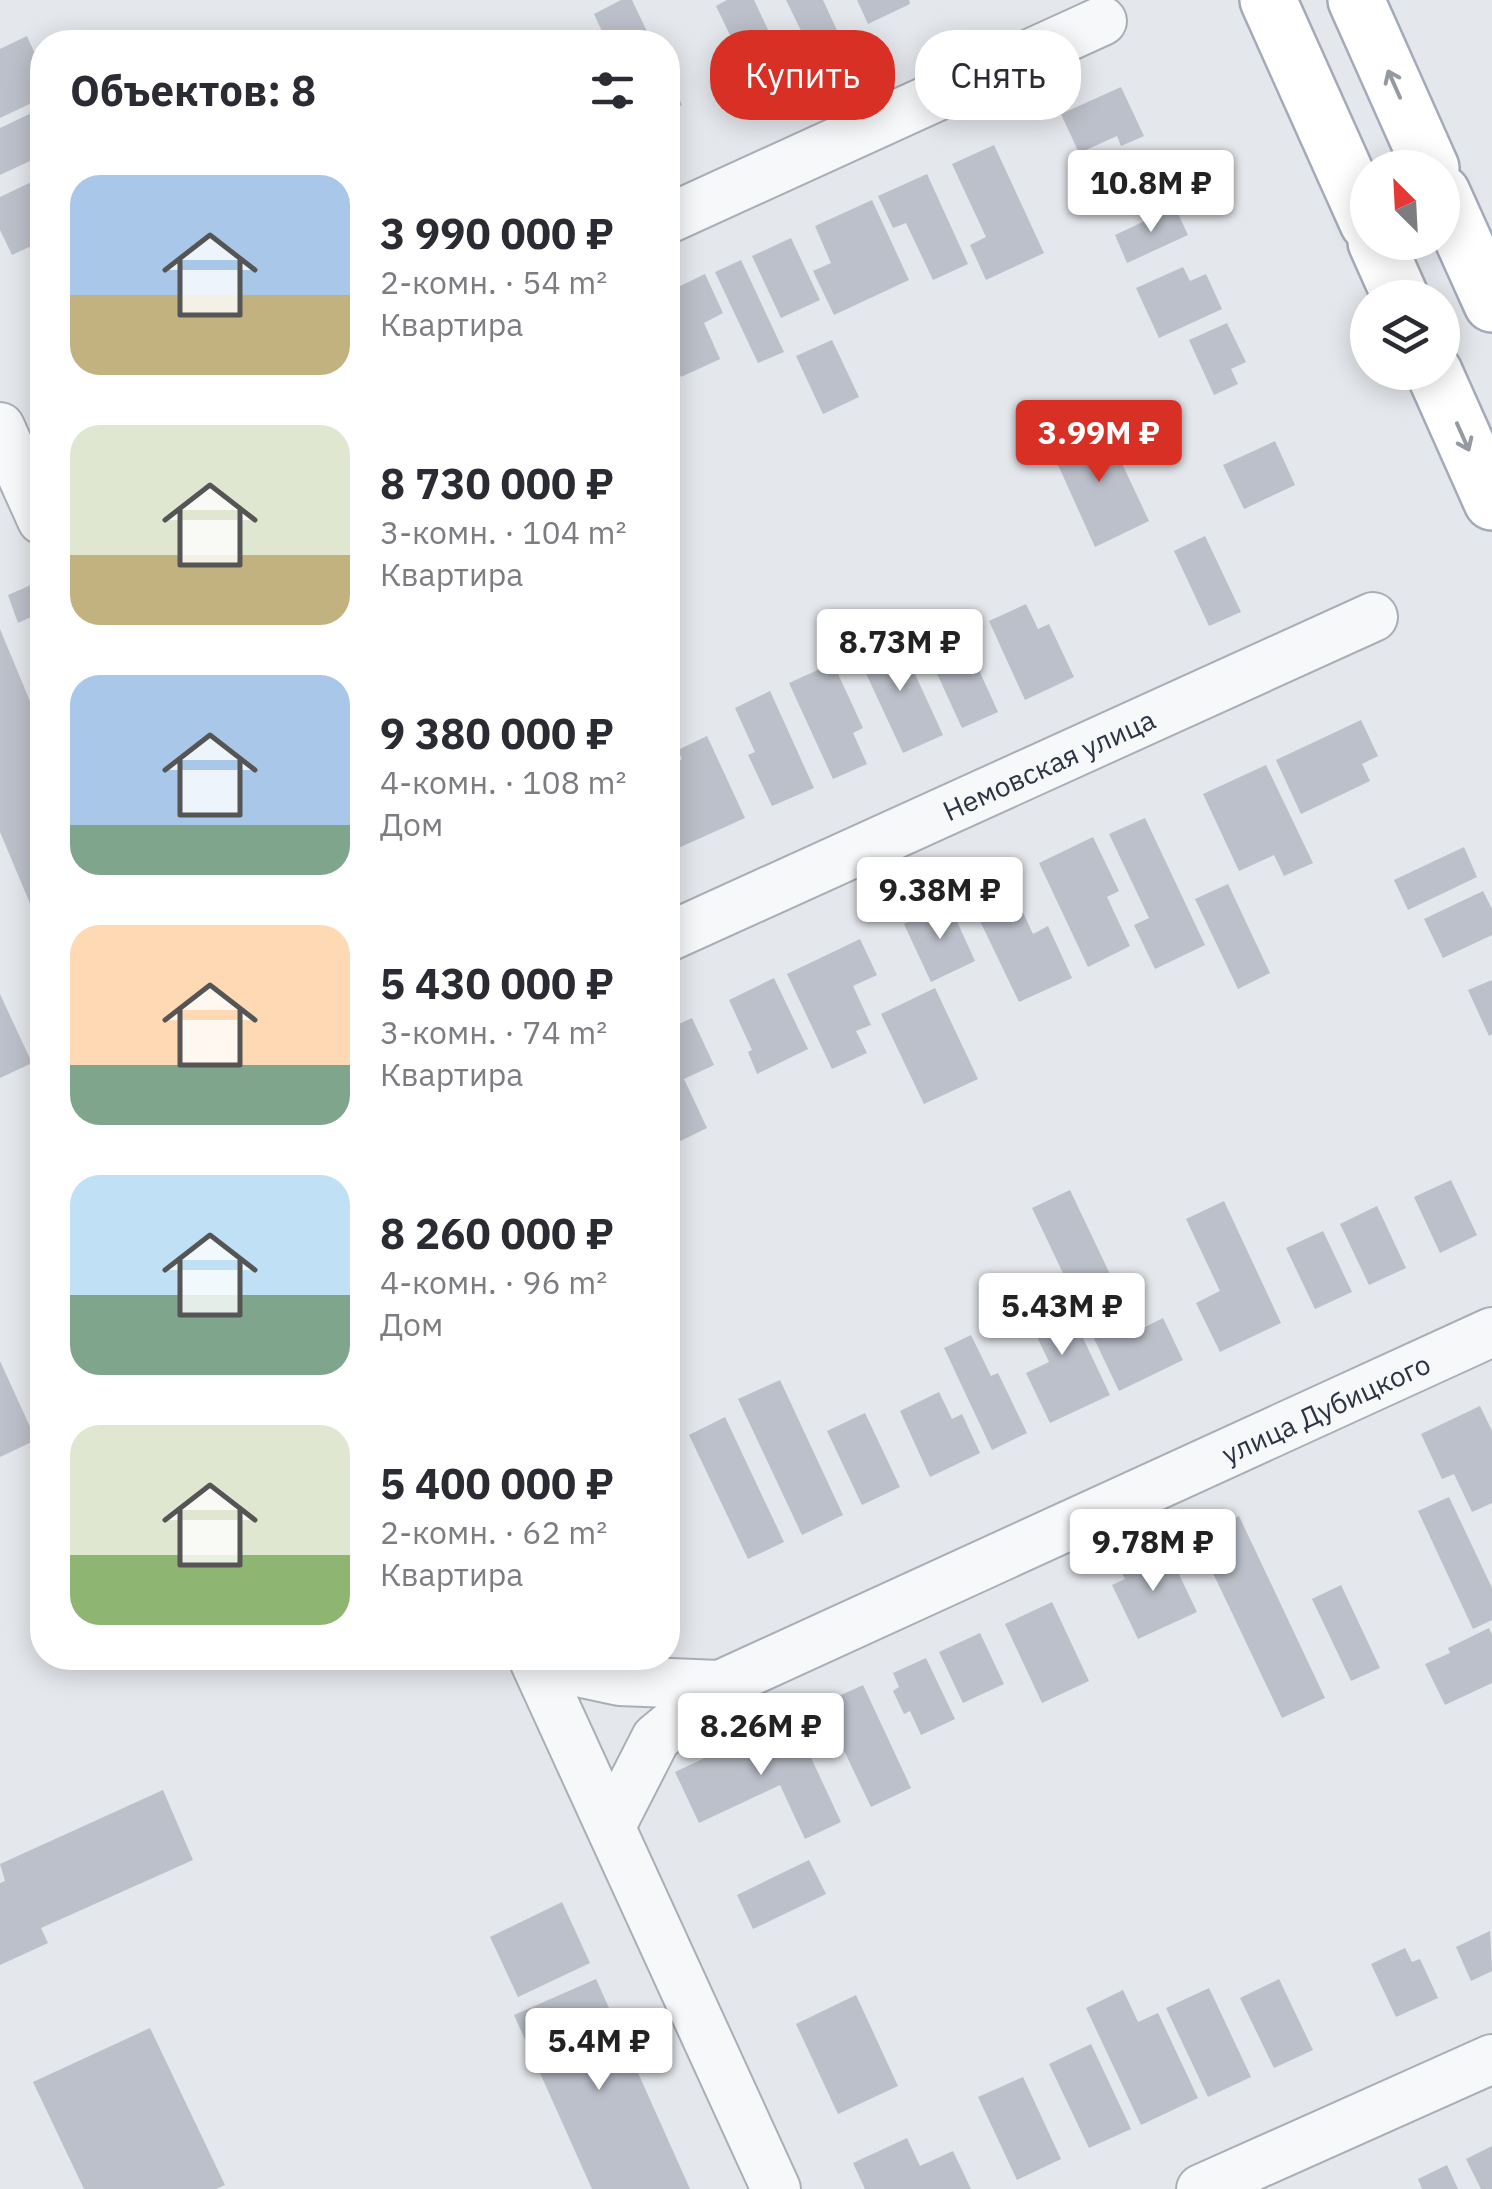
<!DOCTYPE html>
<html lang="ru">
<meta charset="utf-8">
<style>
:root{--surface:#fff;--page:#f2f2f3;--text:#2b2b33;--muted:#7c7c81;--accent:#d93025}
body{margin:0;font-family:"IBM Plex Sans",sans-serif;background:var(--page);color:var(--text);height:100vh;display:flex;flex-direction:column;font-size:38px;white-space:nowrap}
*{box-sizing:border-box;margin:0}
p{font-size:32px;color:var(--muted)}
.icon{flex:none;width:55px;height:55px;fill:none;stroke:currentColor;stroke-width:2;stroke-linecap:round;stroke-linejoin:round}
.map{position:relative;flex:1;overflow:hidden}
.details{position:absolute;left:30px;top:30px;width:650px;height:1640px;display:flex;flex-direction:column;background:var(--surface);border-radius:40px;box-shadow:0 5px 25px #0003}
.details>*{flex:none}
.banner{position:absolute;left:710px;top:30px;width:630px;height:90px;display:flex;gap:20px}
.needle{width:65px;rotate:336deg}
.tools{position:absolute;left:1350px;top:150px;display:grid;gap:20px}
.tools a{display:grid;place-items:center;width:110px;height:110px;border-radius:50%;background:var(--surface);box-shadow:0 5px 25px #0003;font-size:50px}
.price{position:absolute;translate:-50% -85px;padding:0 22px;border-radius:10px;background:#fff;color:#222;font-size:32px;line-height:65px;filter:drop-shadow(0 2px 5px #0008)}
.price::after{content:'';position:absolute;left:50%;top:60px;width:30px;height:22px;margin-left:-15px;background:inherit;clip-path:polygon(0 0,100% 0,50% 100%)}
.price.selected{background:var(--accent);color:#fff}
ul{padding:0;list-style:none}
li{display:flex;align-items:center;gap:30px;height:250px;padding:0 40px}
li span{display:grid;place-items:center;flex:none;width:280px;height:200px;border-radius:30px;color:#555}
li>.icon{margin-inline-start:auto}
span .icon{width:120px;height:120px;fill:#fffc;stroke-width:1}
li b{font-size:42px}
h2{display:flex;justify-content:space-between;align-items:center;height:120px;padding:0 40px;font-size:42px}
.pill{padding:0 35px;border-radius:40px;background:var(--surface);box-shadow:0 5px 25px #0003;font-size:35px;line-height:90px}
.pill.selected{background:var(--accent);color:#fff}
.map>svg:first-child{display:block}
</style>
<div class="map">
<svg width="1492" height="2189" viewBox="0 0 1492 2189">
<rect width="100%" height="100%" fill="#e4e7ec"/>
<g fill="#bbc0ca">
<polygon points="621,0 632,0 652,42 607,42 594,14"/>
<polygon points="727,0 754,0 784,64 751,79 716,6"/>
<polygon points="786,0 823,0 840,37 811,51"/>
<polygon points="857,0 909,0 910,4 868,24"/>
<polygon points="27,36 42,70 42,98 0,118 0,49"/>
<polygon points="668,75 682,105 668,112"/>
<polygon points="1121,87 1144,136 1121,146 1117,136 1079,153 1061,114"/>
<polygon points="42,108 42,162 34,166 32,160 0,175 0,128"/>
<polygon points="994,145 1044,253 986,280 970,245 986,237 952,164"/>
<polygon points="927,174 968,264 933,280 906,223 893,228 878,196"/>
<polygon points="42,177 42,241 12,255 0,230 0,197"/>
<polygon points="872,200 909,280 834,315 813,271 831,263 815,226"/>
<polygon points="1175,207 1188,235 1127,263 1115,235"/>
<polygon points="791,238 820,300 781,318 752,256"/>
<polygon points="741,260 784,352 758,363 715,272"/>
<polygon points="1183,267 1190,281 1206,274 1222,309 1159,338 1136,288"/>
<polygon points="705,274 723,313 704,323 720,359 681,377 668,348 668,292"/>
<polygon points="1227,323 1246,362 1231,369 1238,384 1214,395 1189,340"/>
<polygon points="832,340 859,397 823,414 796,356"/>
<polygon points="1103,423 1149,521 1095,547 1050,447"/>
<polygon points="1275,441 1295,485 1244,509 1223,465"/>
<polygon points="1205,536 1241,612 1209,626 1174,551"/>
<polygon points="38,582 42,591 42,612 18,623 8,595"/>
<polygon points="1026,604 1038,629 1049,624 1074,677 1025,700 989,621"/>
<polygon points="953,613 998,712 962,728 917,630"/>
<polygon points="0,629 42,730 42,932 0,832"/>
<polygon points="897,635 943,735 903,753 857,654"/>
<polygon points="833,663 863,728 853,733 867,764 833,779 789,683"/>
<polygon points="770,691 814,788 772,806 748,755 755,752 735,708"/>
<polygon points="1361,720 1378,756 1362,764 1370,781 1301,814 1276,760"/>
<polygon points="707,736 745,818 674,850 668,836 668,766 682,759 678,750"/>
<polygon points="1266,765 1313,863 1284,876 1274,855 1239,871 1203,794"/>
<polygon points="1145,818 1205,945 1155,969 1134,925 1149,918 1109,834"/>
<polygon points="1093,837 1119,891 1107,897 1130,946 1088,967 1039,863"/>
<polygon points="1464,847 1477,877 1408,910 1394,880"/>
<polygon points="1007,878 1033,934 1048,926 1072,978 1019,1002 968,896"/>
<polygon points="1228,884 1270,973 1238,989 1195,899"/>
<polygon points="1483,891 1492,909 1492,935 1443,958 1424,919"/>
<polygon points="948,902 975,961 931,982 904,924"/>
<polygon points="860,939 877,975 853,986 871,1025 856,1031 867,1053 832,1069 787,974"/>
<polygon points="774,978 808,1049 757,1074 748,1052 752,1050 729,1000"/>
<polygon points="1492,980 1492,1034 1489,1036 1468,990"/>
<polygon points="935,988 978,1079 924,1104 881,1014"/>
<polygon points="0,994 32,1063 0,1078"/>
<polygon points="692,1018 714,1065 684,1079 707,1128 668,1147 668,1029"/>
<polygon points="1451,1180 1477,1235 1440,1253 1414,1197"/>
<polygon points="1070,1190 1137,1331 1163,1318 1183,1360 1119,1391 1032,1208"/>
<polygon points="1224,1201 1281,1323 1220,1352 1196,1303 1220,1291 1186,1219"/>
<polygon points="1377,1206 1406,1268 1369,1285 1340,1224"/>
<polygon points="1323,1231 1352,1292 1315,1309 1286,1248"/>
<polygon points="1057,1283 1110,1395 1050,1423 1026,1373 1049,1362 1020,1301"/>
<polygon points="971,1335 991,1376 998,1373 1027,1433 992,1450 944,1348"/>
<polygon points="0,1361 36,1440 0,1457"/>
<polygon points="780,1380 843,1515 802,1535 738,1399"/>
<polygon points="939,1392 952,1419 962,1414 980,1453 930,1477 900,1411"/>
<polygon points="1480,1406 1492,1431 1492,1503 1472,1512 1454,1474 1442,1479 1421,1434"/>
<polygon points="865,1413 900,1487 862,1505 827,1431"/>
<polygon points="725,1417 784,1542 748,1559 689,1435"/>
<polygon points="1449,1497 1492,1588 1492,1620 1473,1629 1418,1511"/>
<polygon points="1239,1516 1325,1698 1282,1718 1212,1571 1222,1567 1205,1532"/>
<polygon points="1166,1547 1197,1612 1138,1639 1112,1585 1125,1579 1120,1568"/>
<polygon points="1341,1585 1380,1668 1351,1681 1312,1599"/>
<polygon points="1052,1602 1089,1681 1042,1703 1005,1624"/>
<polygon points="1489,1628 1492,1635 1492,1683 1445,1705 1425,1664 1450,1653 1448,1648"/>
<polygon points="980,1633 1004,1684 963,1703 939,1652"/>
<polygon points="926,1658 955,1719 921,1735 910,1711 904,1714 893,1691 899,1687 893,1673"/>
<polygon points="863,1685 911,1788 871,1807 835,1732 841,1729 828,1701"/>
<polygon points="792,1717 841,1822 805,1839 780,1785 699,1823 675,1772"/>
<polygon points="163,1790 193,1860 41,1928 48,1943 0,1965 0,1883 5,1881 0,1864"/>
<polygon points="809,1860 826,1894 753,1929 737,1895"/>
<polygon points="562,1902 590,1963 518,1997 490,1937"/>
<polygon points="1490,1931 1492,1971 1471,1981 1456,1947"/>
<polygon points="1405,1948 1412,1962 1420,1959 1438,1998 1396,2017 1371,1964"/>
<polygon points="596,1979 690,2189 592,2189 514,2015"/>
<polygon points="1279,1979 1313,2050 1274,2068 1240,1998"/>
<polygon points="1209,1988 1251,2077 1208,2097 1166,2008"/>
<polygon points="1123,1990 1138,2022 1158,2013 1198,2098 1141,2125 1086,2008"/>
<polygon points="856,1995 898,2086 838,2114 796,2024"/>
<polygon points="150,2028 225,2185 216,2189 84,2189 33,2082"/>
<polygon points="1091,2044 1131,2129 1089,2148 1049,2064"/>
<polygon points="1023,2077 1061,2159 1017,2180 978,2097"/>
<polygon points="907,2138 920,2166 953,2151 971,2189 865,2189 853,2163"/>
<polygon points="1492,2146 1492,2189 1481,2189 1466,2159"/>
<polygon points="1447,2165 1458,2189 1422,2189 1418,2179"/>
</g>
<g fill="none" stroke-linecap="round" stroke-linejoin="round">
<defs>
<g id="minor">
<polyline points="668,219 1102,21"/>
<polyline points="0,427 42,520"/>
<path id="s1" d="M668 937 1373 617"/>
<polyline points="533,1658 776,2189"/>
<polyline points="536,1663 620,1681 720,1685"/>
<path id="s2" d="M611 1826 656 1738 720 1685 1492 1332"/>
<polyline points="1201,2189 1492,2059"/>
</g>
<g id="major">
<polyline points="1268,0 1368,223"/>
<polyline points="1356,0 1431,168"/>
<polyline points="1442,193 1492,304"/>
<polyline points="1376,242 1401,298"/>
<polyline points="1434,372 1492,502"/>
</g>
</defs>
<use href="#minor" stroke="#a9aeb7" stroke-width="52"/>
<use href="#major" stroke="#a3abb8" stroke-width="60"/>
<use href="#minor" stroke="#f7f8fa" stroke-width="48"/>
<use href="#major" stroke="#fff" stroke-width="55"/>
</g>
<defs><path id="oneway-shaft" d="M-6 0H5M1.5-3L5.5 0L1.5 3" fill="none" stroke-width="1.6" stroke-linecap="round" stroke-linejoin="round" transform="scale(2.5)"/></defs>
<g stroke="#959aa2">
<use href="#oneway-shaft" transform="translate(1394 84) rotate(-114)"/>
<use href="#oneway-shaft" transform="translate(1463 437) rotate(66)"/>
</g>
<g text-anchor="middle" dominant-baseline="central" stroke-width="8" stroke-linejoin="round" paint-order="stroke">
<g font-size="28" fill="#2b3445" stroke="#f4f6f9">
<text stroke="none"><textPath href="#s1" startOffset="418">Немовская улица</textPath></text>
<text stroke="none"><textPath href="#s2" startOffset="848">улица Дубицкого</textPath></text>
</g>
</g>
</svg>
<div class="tools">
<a><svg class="needle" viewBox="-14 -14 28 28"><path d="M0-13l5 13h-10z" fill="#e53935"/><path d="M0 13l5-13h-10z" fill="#7c7c81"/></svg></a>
<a><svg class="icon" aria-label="layers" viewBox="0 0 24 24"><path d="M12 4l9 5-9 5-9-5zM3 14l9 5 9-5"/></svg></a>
</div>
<b class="price" style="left:1151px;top:235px">10.8M ₽</b>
<b class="price selected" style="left:1099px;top:485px">3.99M ₽</b>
<b class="price" style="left:900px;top:694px">8.73M ₽</b>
<b class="price" style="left:940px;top:942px">9.38M ₽</b>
<b class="price" style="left:1062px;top:1358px">5.43M ₽</b>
<b class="price" style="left:1153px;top:1594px">9.78M ₽</b>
<b class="price" style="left:761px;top:1778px">8.26M ₽</b>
<b class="price" style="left:599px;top:2093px">5.4M ₽</b>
<div class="banner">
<a class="pill selected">Купить</a>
<a class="pill">Снять</a>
</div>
<section class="details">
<h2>Объектов: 8<svg class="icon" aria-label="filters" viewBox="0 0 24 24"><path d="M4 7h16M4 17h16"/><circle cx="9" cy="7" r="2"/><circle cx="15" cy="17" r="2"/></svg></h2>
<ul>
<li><span style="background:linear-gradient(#a9c7e8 60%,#c2b280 0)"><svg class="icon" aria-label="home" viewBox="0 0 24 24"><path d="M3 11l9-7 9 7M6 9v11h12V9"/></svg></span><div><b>3 990 000 ₽</b><p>2-комн. · 54 m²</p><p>Квартира</p></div></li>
<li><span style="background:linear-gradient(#dfe7d0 65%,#c2b280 0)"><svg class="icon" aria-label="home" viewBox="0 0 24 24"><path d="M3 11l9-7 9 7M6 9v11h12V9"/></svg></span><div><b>8 730 000 ₽</b><p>3-комн. · 104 m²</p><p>Квартира</p></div></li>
<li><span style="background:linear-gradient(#a9c7e8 75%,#7fa58c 0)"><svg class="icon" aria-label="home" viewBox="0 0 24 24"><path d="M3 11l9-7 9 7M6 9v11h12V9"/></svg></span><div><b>9 380 000 ₽</b><p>4-комн. · 108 m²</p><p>Дом</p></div></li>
<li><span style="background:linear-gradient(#ffd9b3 70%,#7fa58c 0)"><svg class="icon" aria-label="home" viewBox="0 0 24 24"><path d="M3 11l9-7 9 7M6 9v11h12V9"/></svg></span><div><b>5 430 000 ₽</b><p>3-комн. · 74 m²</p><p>Квартира</p></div></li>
<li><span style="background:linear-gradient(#bfe0f5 60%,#7fa58c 0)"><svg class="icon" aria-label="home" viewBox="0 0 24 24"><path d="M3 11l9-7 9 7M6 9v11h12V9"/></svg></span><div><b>8 260 000 ₽</b><p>4-комн. · 96 m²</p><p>Дом</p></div></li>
<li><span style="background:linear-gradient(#dfe7d0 65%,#8fb573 0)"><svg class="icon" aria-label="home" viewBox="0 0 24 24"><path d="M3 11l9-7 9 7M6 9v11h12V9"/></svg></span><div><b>5 400 000 ₽</b><p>2-комн. · 62 m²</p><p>Квартира</p></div></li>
</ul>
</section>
</div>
